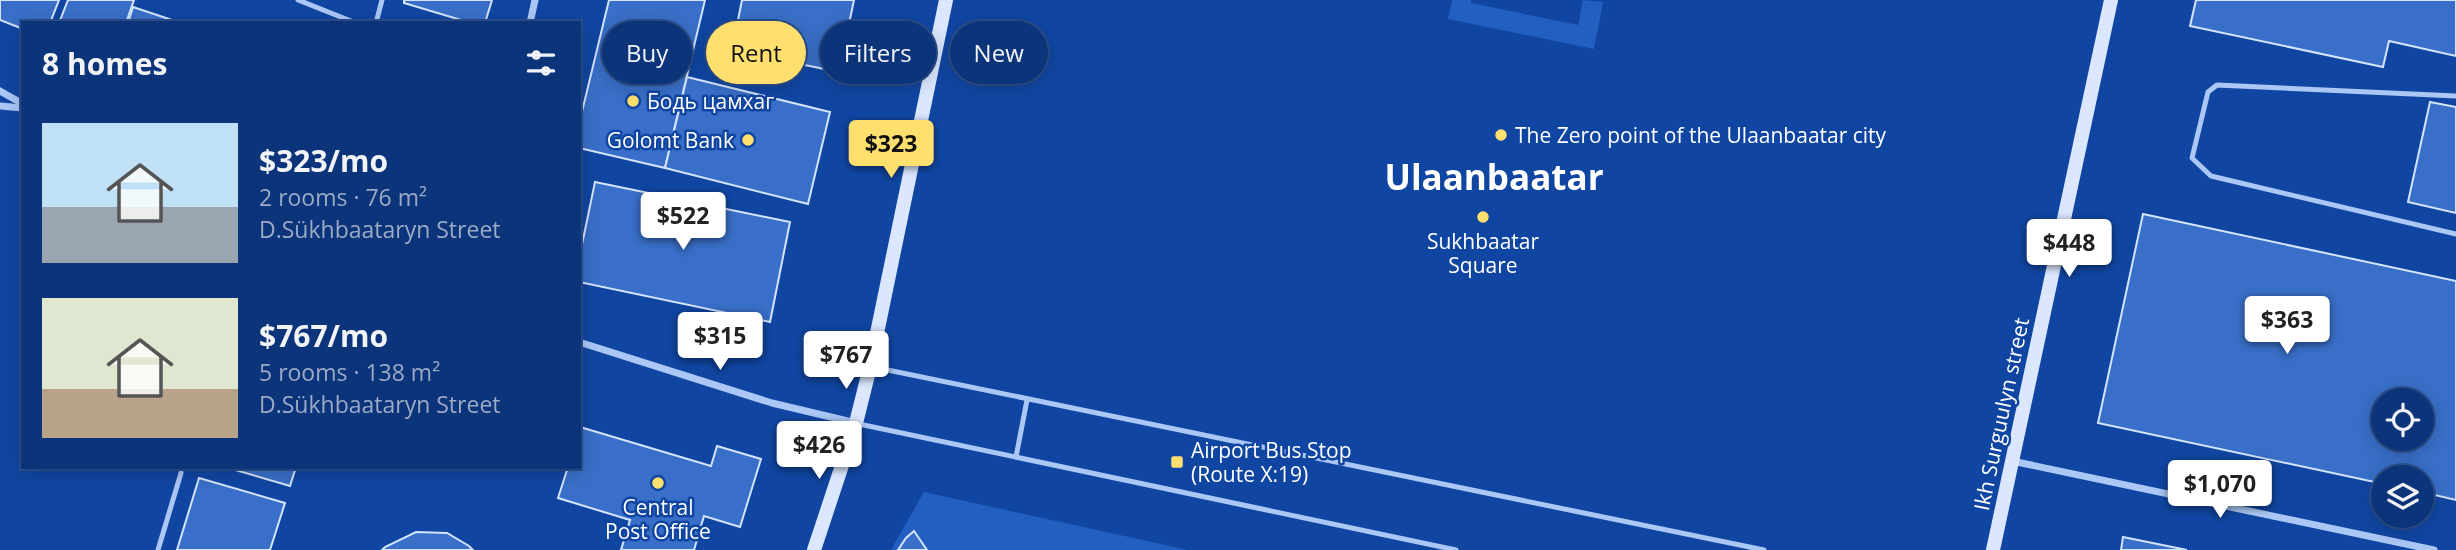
<!DOCTYPE html>
<meta charset="utf-8">
<style>
:root{--surface:#0c347a;--page:#1a3f81;--text:#f1f3f6;--muted:#9aaac7;--line:#2c4f8b;--accent:#ffdf6e}
body{margin:0;font-family:"Open Sans",sans-serif;background:var(--page);color:var(--text);height:100vh;display:flex;flex-direction:column;font-size:26px;white-space:nowrap}
*{box-sizing:border-box;margin:0}
p{font-size:23px;color:var(--muted)}
.icon{flex:none;width:38px;height:38px;fill:none;stroke:currentColor;stroke-width:2;stroke-linecap:round;stroke-linejoin:round}
.map{position:relative;flex:1;overflow:hidden}
.sheet{position:absolute;left:21px;top:21px;width:560px;height:448px;display:flex;flex-direction:column;background:var(--surface);border-radius:0px;box-shadow:0 4px 18px #0003,0 0 0 2px var(--line)}
.sheet>*{flex:none}
.top-card{position:absolute;left:602px;top:21px;width:665px;height:63px;display:flex;gap:14px}
.controls{position:absolute;left:2371px;top:388px;display:grid;gap:14px}
.controls a{display:grid;place-items:center;width:63px;height:63px;border-radius:50%;background:var(--surface);box-shadow:0 4px 18px #0003,0 0 0 2px var(--line);font-size:35px}
.price{position:absolute;translate:-50% -60px;padding:0 16px;border-radius:7px;background:#fff;color:#222;font-size:23px;line-height:46px;filter:drop-shadow(0 2px 4px #0008)}
.price::after{content:'';position:absolute;left:50%;top:42px;width:21px;height:16px;margin-left:-10px;background:inherit;clip-path:polygon(0 0,100% 0,50% 100%)}
.price.current{background:var(--accent);color:#111}
ul{padding:0;list-style:none}
li{display:flex;align-items:center;gap:21px;height:175px;padding:0 21px}
li span{display:grid;place-items:center;flex:none;width:196px;height:140px;border-radius:0px;color:#555}
li>.icon{margin-inline-start:auto}
span .icon{width:84px;height:84px;fill:#fffc;stroke-width:1}
li b{font-size:30px}
h2{display:flex;justify-content:space-between;align-items:center;height:84px;padding:0 21px;font-size:30px}
.pill{padding:0 24px;border-radius:32px;background:var(--surface);box-shadow:0 4px 18px #0003,0 0 0 2px var(--line);font-size:24px;line-height:63px}
.pill.current{background:var(--accent);color:#111}
.map>svg:first-child{display:block}
</style>
<div class="map">
<svg width="2456" height="550" viewBox="0 0 2456 550">
<rect width="100%" height="100%" fill="#1046a2"/>
<g fill="#235fc0">
<polygon points="1452,0 1471,0 1471,3 1578,25 1583,0 1603,2 1594,49 1448,19"/>
<polygon points="924,492 1188,550 891,550"/>
</g>
<g fill="#396fc8" stroke="#d3e4fe" stroke-width="2" fill-rule="evenodd">
<polygon points="0,0 59,0 50,23 23,23 23,29 0,20"/>
<polygon points="68,0 134,0 126,23 59,23"/>
<polygon points="404,0 492,0 485,23 471,23 404,3"/>
<polygon points="609,0 705,0 665,168 579,148 579,124"/>
<polygon points="742,0 854,0 839,72 732,50"/>
<polygon points="2196,0 2456,0 2456,56 2389,41 2383,67 2190,26"/>
<polygon points="133,7 181,23 128,23"/>
<polygon points="687,77 830,112 808,204 665,168"/>
<polygon points="2430,102 2456,107 2456,213 2408,202"/>
<polygon points="595,182 790,222 770,322 579,282 579,259"/>
<path d="M2143 214 2456 281V500L2422 492V478H2384V484L2098 423ZM2384 401H2422V439H2384Z"/>
<polygon points="580,427 711,466 717,446 761,459 740,527 704,516 694,550 621,550 630,520 558,498 568,467 579,467"/>
<polygon points="225,467 296,467 290,486"/>
<polygon points="199,478 285,503 270,550 177,550"/>
<polygon points="914,531 927,550 898,550 906,538"/>
<polygon points="416,532 447,533 469,546 473,550 382,550 385,547"/>
<polygon points="2123,537 2187,550 2121,550"/>
</g>
<g fill="none" stroke-linecap="round" stroke-linejoin="round">
<g stroke="#aac7f6" stroke-width="5">
<polyline points="298,0 356,23"/>
<polyline points="376,23 382,0"/>
<polyline points="2456,96 2217,85 2208,92 2192,158 2211,176 2456,234"/>
<polyline points="873,367 1764,550"/>
<polyline points="859,424 1456,550"/>
<polyline points="1016,457 1027,400"/>
<polyline points="158,550 181,473"/>
</g>
<g stroke="#aac7f6" stroke-width="7">
<polyline points="530,23 535,0"/>
<polyline points="0,91 23,104"/>
<polyline points="0,106 23,108"/>
<polyline points="579,342 772,403 856,423"/>
<polyline points="2012,461 2434,550"/>
</g>
<g stroke="#dae7fe" stroke-width="14">
<polyline points="814,550 856,423 870,367 946,0"/>
<polyline points="1993,550 2111,0"/>
</g>
</g>
<g fill="#ffdf6e" stroke="#1046a2" stroke-width="2.5">
<circle cx="633" cy="101" r="7"/>
<circle cx="1501" cy="135" r="7"/>
<circle cx="748" cy="140" r="7"/>
<circle cx="1483" cy="217" r="7"/>
<rect x="1170" y="455" width="14" height="14" rx="3.5"/>
<circle cx="658" cy="483" r="7"/>
</g>
<g text-anchor="middle" dominant-baseline="central" stroke-width="5" stroke-linejoin="round" paint-order="stroke">
<g font-size="21" fill="#fff" stroke="#1046a2" text-anchor="start">
<text x="647" y="101">Бодь цамхаг</text>
<text x="1515" y="135">The Zero point of the Ulaanbaatar city</text>
<text x="734" y="140" text-anchor="end">Golomt Bank</text>
<text x="1483" y="241" text-anchor="middle">Sukhbaatar<tspan x="1483" dy="24">Square</tspan></text>
<text x="1191" y="450">Airport Bus Stop<tspan x="1191" dy="24">(Route X:19)</tspan></text>
<text x="658" y="507" text-anchor="middle">Central<tspan x="658" dy="24">Post Office</tspan></text>
</g>
<g font-size="21" fill="#fff" stroke="#1046a2">
<text transform="translate(2001 414) rotate(-78)">Ikh Surguulyn street</text>
</g>
<g font-size="35" font-weight="bold" fill="#fff" stroke="#1046a2">
<text x="1494" y="176">Ulaanbaatar</text>
</g>
</g>
</svg>
<div class="controls">
<a><svg class="icon" aria-label="locate" viewBox="0 0 24 24"><circle cx="12" cy="12" r="6"/><path d="M12 2v4M12 18v4M2 12h4M18 12h4"/></svg></a>
<a><svg class="icon" aria-label="layers" viewBox="0 0 24 24"><path d="M12 4l9 5-9 5-9-5zM3 14l9 5 9-5"/></svg></a>
</div>
<b class="price current" style="left:891px;top:180px">$323</b>
<b class="price" style="left:683px;top:252px">$522</b>
<b class="price" style="left:2069px;top:279px">$448</b>
<b class="price" style="left:2287px;top:356px">$363</b>
<b class="price" style="left:720px;top:372px">$315</b>
<b class="price" style="left:846px;top:391px">$767</b>
<b class="price" style="left:819px;top:481px">$426</b>
<b class="price" style="left:2220px;top:520px">$1,070</b>
<div class="top-card">
<a class="pill">Buy</a>
<a class="pill current">Rent</a>
<a class="pill">Filters</a>
<a class="pill">New</a>
</div>
<section class="sheet">
<h2>8 homes<svg class="icon" aria-label="filters" viewBox="0 0 24 24"><path d="M4 7h16M4 17h16"/><circle cx="9" cy="7" r="2"/><circle cx="15" cy="17" r="2"/></svg></h2>
<ul>
<li><span style="background:linear-gradient(#bfe0f5 60%,#9aa5b1 0)"><svg class="icon" aria-label="home" viewBox="0 0 24 24"><path d="M3 11l9-7 9 7M6 9v11h12V9"/></svg></span><div><b>$323/mo</b><p>2 rooms · 76 m²</p><p>D.Sükhbaataryn Street</p></div></li>
<li><span style="background:linear-gradient(#dfe7d0 65%,#b9a48a 0)"><svg class="icon" aria-label="home" viewBox="0 0 24 24"><path d="M3 11l9-7 9 7M6 9v11h12V9"/></svg></span><div><b>$767/mo</b><p>5 rooms · 138 m²</p><p>D.Sükhbaataryn Street</p></div></li>
</ul>
</section>
</div>
